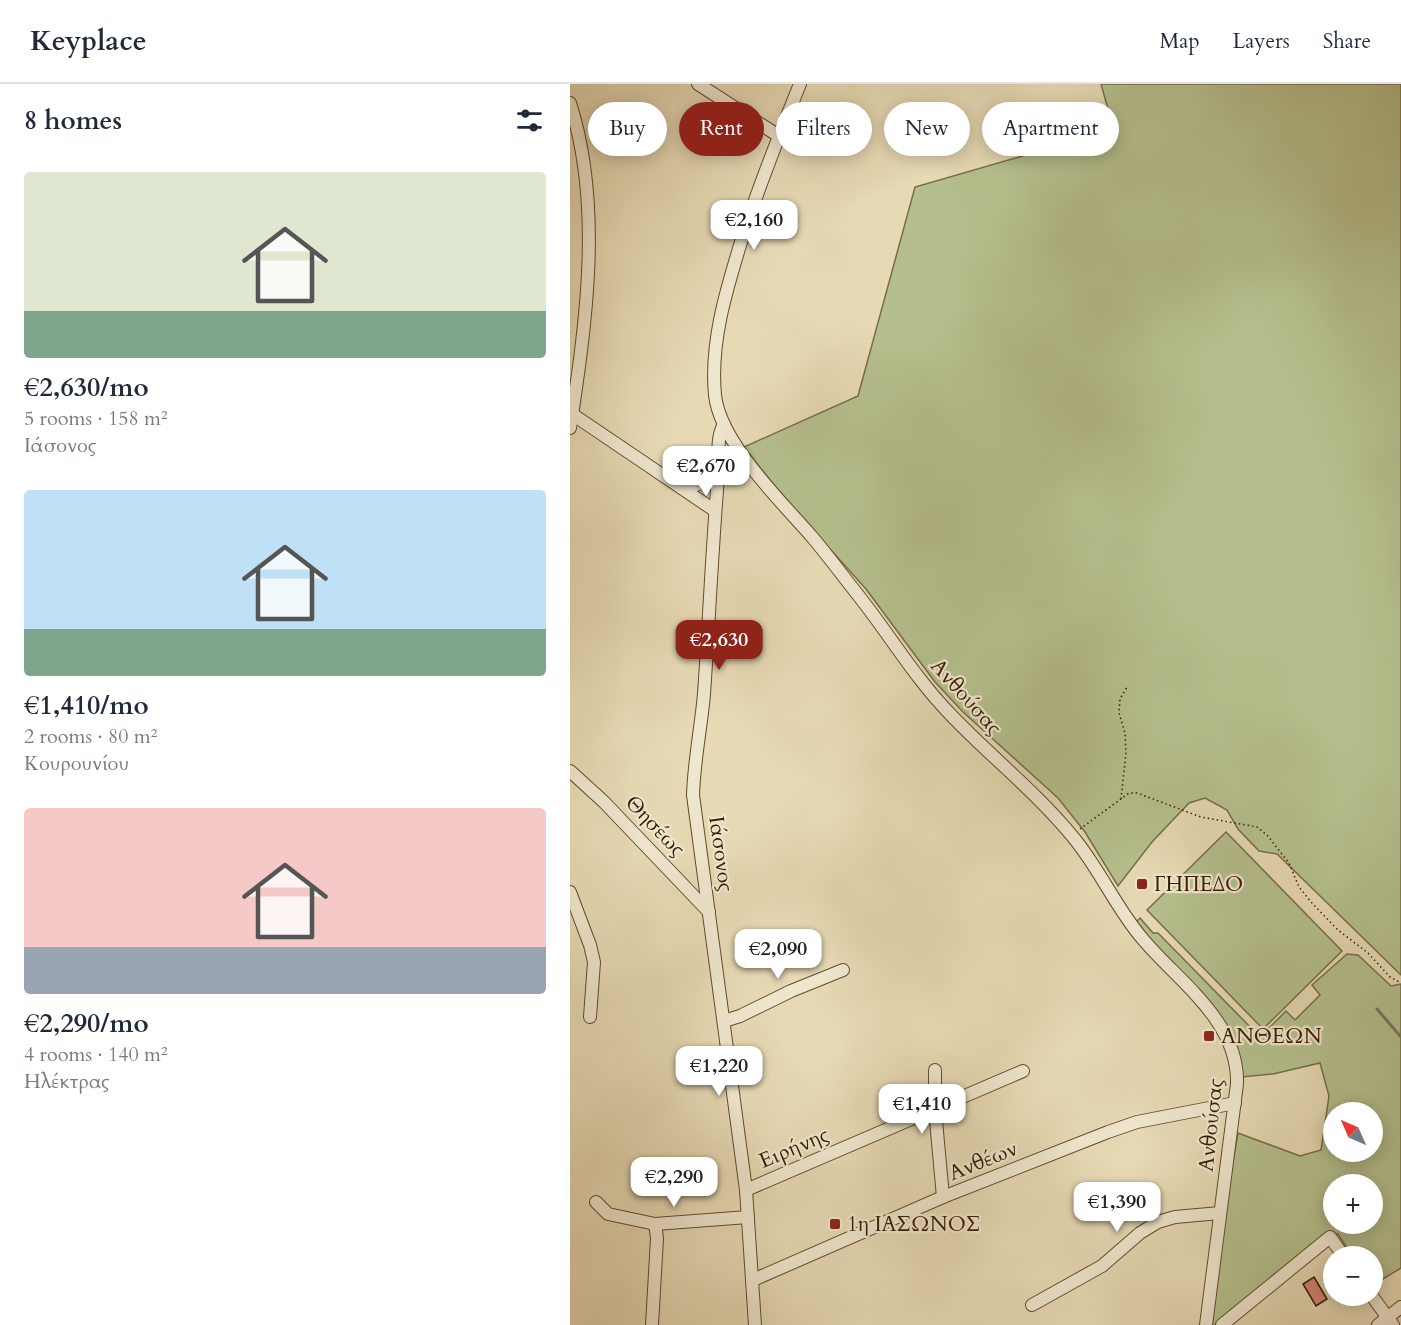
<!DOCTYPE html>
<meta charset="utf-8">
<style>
:root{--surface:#fff;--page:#f2f2f3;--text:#1f2937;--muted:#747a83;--line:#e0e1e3;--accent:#8f2418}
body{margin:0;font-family:Cardo,serif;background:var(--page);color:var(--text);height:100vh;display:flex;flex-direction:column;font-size:22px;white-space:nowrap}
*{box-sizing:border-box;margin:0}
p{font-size:20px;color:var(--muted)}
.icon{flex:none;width:33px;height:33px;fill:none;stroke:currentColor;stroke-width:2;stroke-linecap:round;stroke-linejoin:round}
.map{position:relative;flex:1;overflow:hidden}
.side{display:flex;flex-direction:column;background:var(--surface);width:570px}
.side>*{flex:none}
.banner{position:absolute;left:18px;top:18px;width:570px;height:54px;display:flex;gap:12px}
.needle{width:39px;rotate:315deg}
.fabs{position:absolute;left:753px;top:1018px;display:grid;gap:12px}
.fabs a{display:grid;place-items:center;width:60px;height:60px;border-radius:50%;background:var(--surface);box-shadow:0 3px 15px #0003;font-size:30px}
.price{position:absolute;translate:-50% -51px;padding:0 14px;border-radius:12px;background:#fff;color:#222;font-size:20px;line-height:39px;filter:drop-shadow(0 2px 3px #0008)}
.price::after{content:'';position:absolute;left:50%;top:36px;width:18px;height:14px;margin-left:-9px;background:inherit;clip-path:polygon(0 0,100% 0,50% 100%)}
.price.active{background:var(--accent);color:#fff}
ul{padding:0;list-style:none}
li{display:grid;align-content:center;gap:12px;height:318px;padding:0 24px}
li span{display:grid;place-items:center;height:186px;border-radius:6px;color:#555}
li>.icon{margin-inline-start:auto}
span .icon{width:108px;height:108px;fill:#fffc;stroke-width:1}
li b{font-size:26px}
h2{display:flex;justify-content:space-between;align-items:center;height:72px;padding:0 24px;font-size:26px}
.chip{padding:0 21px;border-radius:27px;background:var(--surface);box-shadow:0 3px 15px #0003;font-size:21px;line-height:54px}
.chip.active{background:var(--accent);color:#fff}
header{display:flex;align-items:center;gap:36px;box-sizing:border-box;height:84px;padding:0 30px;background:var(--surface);border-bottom:2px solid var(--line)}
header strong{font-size:28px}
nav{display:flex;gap:33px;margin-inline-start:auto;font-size:21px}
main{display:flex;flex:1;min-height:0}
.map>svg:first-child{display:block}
</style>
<header>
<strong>Keyplace</strong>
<nav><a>Map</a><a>Layers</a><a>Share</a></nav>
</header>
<main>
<section class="side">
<h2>8 homes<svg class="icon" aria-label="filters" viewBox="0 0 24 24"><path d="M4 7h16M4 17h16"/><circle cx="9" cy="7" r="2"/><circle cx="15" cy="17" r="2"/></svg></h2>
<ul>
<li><span style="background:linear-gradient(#dfe7d0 75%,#7fa58c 0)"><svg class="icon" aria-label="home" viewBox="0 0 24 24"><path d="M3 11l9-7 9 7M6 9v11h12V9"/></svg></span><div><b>€2,630/mo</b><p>5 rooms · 158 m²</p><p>Ιάσονος</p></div></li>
<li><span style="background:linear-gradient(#bfe0f5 75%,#7fa58c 0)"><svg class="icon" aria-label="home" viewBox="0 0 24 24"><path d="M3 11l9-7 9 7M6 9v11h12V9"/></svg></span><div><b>€1,410/mo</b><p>2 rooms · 80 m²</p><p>Κουρουνίου</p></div></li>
<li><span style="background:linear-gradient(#f6c9c9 75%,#9aa5b1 0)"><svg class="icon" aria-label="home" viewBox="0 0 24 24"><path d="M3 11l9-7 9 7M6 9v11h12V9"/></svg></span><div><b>€2,290/mo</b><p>4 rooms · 140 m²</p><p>Ηλέκτρας</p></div></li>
</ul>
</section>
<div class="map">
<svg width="831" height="1241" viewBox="0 0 831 1241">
<rect width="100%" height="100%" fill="#e6d9b4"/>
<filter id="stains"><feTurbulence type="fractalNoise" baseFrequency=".00333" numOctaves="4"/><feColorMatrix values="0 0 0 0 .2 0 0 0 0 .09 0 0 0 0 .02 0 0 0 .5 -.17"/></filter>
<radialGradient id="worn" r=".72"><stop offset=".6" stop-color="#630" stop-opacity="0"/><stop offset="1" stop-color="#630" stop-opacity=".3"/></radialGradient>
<g fill="#b5bf8d" stroke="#766e46" stroke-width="1.5" fill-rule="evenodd">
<polygon points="531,0 831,0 831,891 707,770 689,767 668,745 657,726 635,714 619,719 582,758 548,802 515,748 488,714 393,628 365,598 296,505 214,414 174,363 288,312 345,103 501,58 538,25"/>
<polygon points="656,748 772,867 693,945 577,826"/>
<path d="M570 834 583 849H588L690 953 716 927 725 936 750 911 742 901 777 870 788 871 821 902 831 900V1184L803 1201 802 1173H783L768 1150 757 1149 646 1241H641L657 1111 668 1049 730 1072 751 1066 759 1012 750 979 703 990 672 993 667 966 568 843 567 837ZM764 1029H802V1068H764ZM764 1101H802V1140H764Z"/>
</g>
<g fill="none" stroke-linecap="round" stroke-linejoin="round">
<polyline stroke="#707b65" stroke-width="3" points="807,925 831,953"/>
</g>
<polygon fill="#d48677" stroke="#361c00" stroke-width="1.5" points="744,1193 757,1215 746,1222 733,1200"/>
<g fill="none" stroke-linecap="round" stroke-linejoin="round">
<defs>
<g id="minor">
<polyline points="128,0 209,52"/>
<path d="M230 0C209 52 188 104 171 158 156 207 140 259 145 311 150 359 212 418 243 454 258 472 273 492 288 511 319 550 345 594 380 630 420 672 466 708 503 753 529 784 545 822 571 853 607 897 669 936 667 1000L636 1241"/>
<path d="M0 19C33 122 16 240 0 344"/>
<polyline points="2,330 144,426"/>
<path d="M154 340C145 356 150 376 148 394 142 466 139 538 134 610 131 644 124 677 123 711L176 1106 185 1241"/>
<polyline points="115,405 148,393"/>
<polyline points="0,687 34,718 139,828"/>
<polyline points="0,808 20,861 24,878 20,933"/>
<polyline points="154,937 170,932 221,907 273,886"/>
<polyline points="365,986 365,1026 373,1113"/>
<polyline points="176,1106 453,987"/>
<polyline points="26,1118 38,1130 85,1140 178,1133"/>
<polyline points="183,1196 373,1113 538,1048 567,1038 665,1019"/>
<polyline points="802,1212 823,1241"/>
<polyline points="462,1221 532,1182 570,1149 588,1138 605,1133 650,1129"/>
<polyline points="82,1241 87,1154 85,1140"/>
<polyline points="652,1241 760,1153 774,1173"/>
<polyline points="808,1241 831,1223"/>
</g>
</defs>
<use href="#minor" stroke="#624b2d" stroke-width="14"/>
<g stroke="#361c00" stroke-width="1.5" stroke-dasharray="1.5 3" stroke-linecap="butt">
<polyline points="551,715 556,669 555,649 549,629 550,615 557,603"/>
<polyline points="510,745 559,709 567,709 631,733 687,743 697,751 719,779 729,803 741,818 768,846 798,869 820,893 831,899"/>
</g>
<use href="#minor" stroke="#efe6ce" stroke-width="12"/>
</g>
<g fill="#8f2418" stroke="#efe6ce" stroke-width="2">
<rect x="566" y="794" width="12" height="12" rx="3"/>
<rect x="633" y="946" width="12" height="12" rx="3"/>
<rect x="259" y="1134" width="12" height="12" rx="3"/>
</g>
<g text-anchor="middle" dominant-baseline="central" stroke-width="4.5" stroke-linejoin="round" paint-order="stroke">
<g font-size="21" fill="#361c00" stroke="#efe6ce">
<text transform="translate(396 613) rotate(48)">Ανθούσας</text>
<text transform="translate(85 742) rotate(46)">Θησέως</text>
<text transform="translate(151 770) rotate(82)">Ιάσονος</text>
<text transform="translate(641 1041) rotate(-84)">Ανθούσας</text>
<text transform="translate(224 1064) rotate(-23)">Ειρήνης</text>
<text transform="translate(413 1077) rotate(-22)">Ανθέων</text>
</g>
<g font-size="21" fill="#361c00" stroke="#efe6ce" text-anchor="start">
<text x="584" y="800">ΓΗΠΕΔΟ</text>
<text x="651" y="952">ΑΝΘΕΩΝ</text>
<text x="277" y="1140">1η ΙΑΣΩΝΟΣ</text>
</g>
</g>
<rect width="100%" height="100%" filter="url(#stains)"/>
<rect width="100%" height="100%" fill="url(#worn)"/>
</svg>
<div class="fabs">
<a><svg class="needle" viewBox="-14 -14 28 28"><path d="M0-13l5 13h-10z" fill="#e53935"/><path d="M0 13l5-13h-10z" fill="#747a83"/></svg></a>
<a>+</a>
<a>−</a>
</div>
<b class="price" style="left:184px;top:167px">€2,160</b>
<b class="price" style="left:136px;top:413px">€2,670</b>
<b class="price active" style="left:149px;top:587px">€2,630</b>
<b class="price" style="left:208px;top:896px">€2,090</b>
<b class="price" style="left:149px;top:1013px">€1,220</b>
<b class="price" style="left:352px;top:1051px">€1,410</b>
<b class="price" style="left:104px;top:1124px">€2,290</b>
<b class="price" style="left:547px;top:1149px">€1,390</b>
<div class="banner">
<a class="chip">Buy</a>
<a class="chip active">Rent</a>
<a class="chip">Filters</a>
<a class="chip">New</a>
<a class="chip">Apartment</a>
</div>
</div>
</main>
